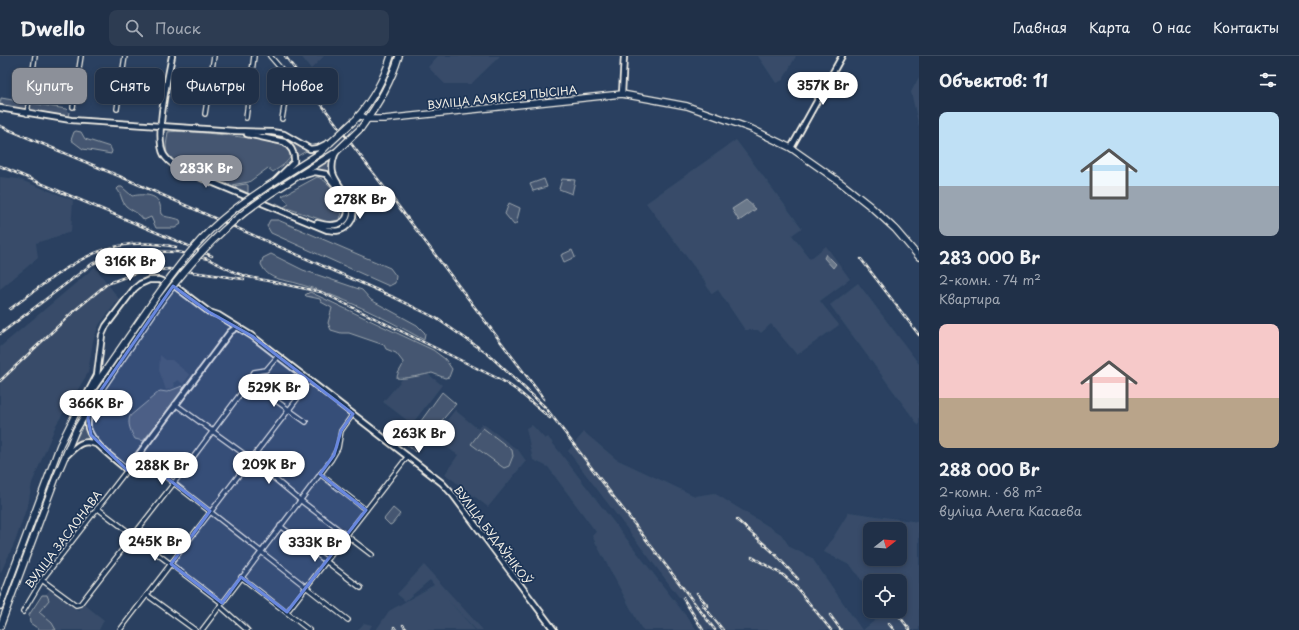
<!DOCTYPE html>
<html lang="ru">
<meta charset="utf-8">
<style>
:root{--surface:#203048;--page:#2d3c52;--text:#f1f3f6;--muted:#a2a9b4;--line:#3d4b60;--accent:#8c9099}
body{margin:0;font-family:"Playpen Sans",sans-serif;background:var(--page);color:var(--text);height:100vh;display:flex;flex-direction:column;font-size:15px;white-space:nowrap}
*{box-sizing:border-box;margin:0}
p{font-size:13px;color:var(--muted)}
.icon{flex:none;width:22px;height:22px;fill:none;stroke:currentColor;stroke-width:2;stroke-linecap:round;stroke-linejoin:round}
.map{position:relative;flex:1;overflow:hidden}
.panel{display:flex;flex-direction:column;background:var(--surface);width:380px}
.panel>*{flex:none}
.top-card{position:absolute;left:12px;top:12px;width:380px;height:36px;display:flex;gap:8px}
.needle{width:26px;rotate:73deg}
.controls{position:absolute;left:863px;top:466px;display:grid;gap:8px}
.controls a{display:grid;place-items:center;width:44px;height:44px;border-radius:8px;background:var(--surface);box-shadow:0 2px 6px #0003,0 0 0 1px var(--line);font-size:20px}
.price{position:absolute;translate:-50% -34px;padding:0 9px;border-radius:14px;background:#fff;color:#222;font-size:13px;line-height:26px;filter:drop-shadow(0 1px 2px #0008)}
.price::after{content:'';position:absolute;left:50%;top:24px;width:12px;height:9px;margin-left:-6px;background:inherit;clip-path:polygon(0 0,100% 0,50% 100%)}
.price.active{background:var(--accent);color:#fff}
ul{padding:0;list-style:none}
li{display:grid;align-content:center;gap:8px;height:212px;padding:0 20px}
li span{display:grid;place-items:center;height:124px;border-radius:8px;color:#555}
li>.icon{margin-inline-start:auto}
span .icon{width:72px;height:72px;fill:#fffc;stroke-width:1}
li b{font-size:17px}
h2{display:flex;justify-content:space-between;align-items:center;height:48px;padding:0 20px;font-size:17px}
.tag{padding:0 14px;border-radius:8px;background:var(--surface);box-shadow:0 2px 6px #0003,0 0 0 1px var(--line);font-size:14px;line-height:36px}
.tag.active{background:var(--accent);color:#fff}
header{display:flex;align-items:center;gap:24px;box-sizing:border-box;height:56px;padding:0 20px;background:var(--surface);border-bottom:1px solid var(--line)}
header strong{font-size:19px}
nav{display:flex;gap:22px;margin-inline-start:auto;font-size:14px}
.search{width:280px;height:36px;background:var(--page);display:flex;align-items:center;gap:10px;box-sizing:border-box;padding:0 14px;border-radius:8px;color:var(--muted);font-size:15px}
main{display:flex;flex:1;min-height:0}
.map>svg:first-child{display:block}
</style>
<header>
<strong>Dwello</strong>
<div class="search"><svg class="icon" aria-label="search" viewBox="0 0 24 24"><circle cx="10" cy="10" r="6"/><path d="M15 15l6 6"/></svg>Поиск</div>
<nav><a>Главная</a><a>Карта</a><a>О нас</a><a>Контакты</a></nav>
</header>
<main>
<div class="map">
<svg width="919" height="574" viewBox="0 0 919 574">
<rect width="100%" height="100%" fill="#2a4060"/>
<filter id="ink" filterUnits="userSpaceOnUse"><feTurbulence type="fractalNoise" baseFrequency=".025" numOctaves="2"/><feDisplacementMap in="SourceGraphic" scale="8" xChannelSelector="R" yChannelSelector="G"/><feConvolveMatrix kernelMatrix="1 2 1 2 8 2 1 2 1" color-interpolation-filters="sRGB"/></filter>
<g filter="url(#ink)">
<g fill="#374c69" fill-rule="evenodd">
<polygon points="301,0 324,0 311,13"/>
<polygon points="438,0 500,0 471,28 445,28 428,11"/>
<polygon points="758,0 796,0 783,24 776,27"/>
<polygon points="919,21 919,71 911,36"/>
<polygon points="736,84 802,172 792,179 810,203 826,190 850,223 820,245 839,269 797,299 771,268 761,277 758,274 745,274 718,234 712,238 706,229 707,228 646,147"/>
<polygon points="0,121 18,123 73,144 71,176 36,187 38,202 0,233"/>
<polygon points="95,211 119,243 99,269 93,285 88,317 56,369 32,427 29,444 15,486 0,518 0,291"/>
<polygon points="858,227 919,308 919,370 830,249"/>
<polygon points="160,299 166,304 172,304 190,319 183,328 178,324 173,327 175,331 166,334 159,314"/>
<polygon points="415,308 442,329 412,368 383,346"/>
<polygon points="455,354 478,373 482,367 519,395 526,405 488,451 445,418 458,399 433,382"/>
<polygon points="532,369 545,383 548,381 697,574 642,574 592,480 596,476 548,411 533,404 526,372"/>
<polygon points="584,376 616,403 695,440 714,437 781,478 790,491 812,502 862,574 704,574 568,395"/>
<path d="M849 456 919 466V574H863L884 557 883 555H900V525H870V536L851 510 824 496ZM870 473H900V503H870Z"/>
<polygon points="424,509 483,574 476,574 447,543 475,574 376,574 389,555 434,529 430,524 405,545 397,538"/>
<polygon points="50,533 78,554 84,548 104,564 99,574 47,574 29,561"/>
<polygon points="364,567 372,569 369,574 358,574"/>
</g>
<g fill="#445771" stroke="#9ca4ac">
<polygon points="1,42 66,53 69,56 68,61 4,50 0,48"/>
<polygon points="76,75 81,76 85,83 110,91 112,95 111,98 83,93 71,84 74,76"/>
<path d="M168 76C180 73 277 83 287 91 299 101 280 111 273 116L268 112 249 126 231 129 175 106 167 97 166 90Z"/>
<path d="M256 77 284 80 308 94 296 101C297 79 269 84 256 77Z"/>
<polygon points="331,104 331,121 315,114"/>
<path d="M317 121C329 123 349 152 339 164L328 166 275 148 276 147 284 151 289 148 282 140Z"/>
<polygon points="544,123 547,131 533,135 530,128"/>
<polygon points="562,123 575,124 572,138 559,133"/>
<polygon points="246,128 248,129 248,137 233,130"/>
<path d="M119 131H122L132 140C141 138 157 137 160 149 161 152 160 155 161 158 165 162 174 161 180 164L181 168 175 172H156L151 161 144 164C139 157 132 155 126 150 121 145 122 139 117 133Z"/>
<polygon points="509,147 520,152 516,168 514,169 505,158"/>
<polygon points="270,164 278,164 390,212 396,220 395,227 389,230 271,177 267,170"/>
<polygon points="572,194 575,201 564,206 561,199"/>
<path d="M271 198 303 214 362 234 371 244 417 269 425 277 424 284C383 261 341 240 296 227 281 223 268 224 261 208L263 202Z"/>
<path d="M310 236 433 294 445 303 452 313 449 321 445 322 432 317C428 318 401 324 397 322 397 316 403 312 403 306L396 297 386 293 384 289 349 277H341L331 274 328 267 332 252 321 246 320 243 306 240 305 239Z"/>
<path d="M182 330 185 333 143 385 135 383C131 376 127 368 130 360L160 335 167 336Z"/>
<polygon points="442,336 456,348 415,396 405,387"/>
<polygon points="85,366 87,377 94,385 82,384 73,389"/>
<polygon points="483,372 512,394 513,400 509,410 504,412 501,410 471,388"/>
<polygon points="393,452 400,458 392,468 390,469 384,463"/>
<polygon points="42,539 47,539 49,544 39,556 52,567 56,574 40,574 30,567 29,559"/>
</g>
<g fill="#6a788a" stroke="#a1a8b0">
<polygon points="746,144 756,153 739,165 732,153"/>
<polygon points="826,198 836,208 833,212 824,202"/>
</g>
<g fill="none" stroke-linecap="round" stroke-linejoin="round">
<polyline stroke="#a1a8b0" stroke-width="1" points="241,563 251,574"/>
<defs>
<g id="street">
<polyline points="270,0 289,22 282,63"/>
<polyline points="73,51 81,0"/>
<polyline points="117,53 125,0"/>
<polyline points="27,58 35,0"/>
<polyline points="205,58 214,0"/>
<polyline points="246,62 254,0"/>
<polyline points="247,329 268,339 306,366"/>
<polyline points="175,348 251,403 300,444 372,499"/>
<polyline points="138,399 348,564"/>
<polyline points="320,418 366,454"/>
<polyline points="97,452 222,547"/>
<polyline points="280,470 361,532"/>
<polyline points="241,521 309,574"/>
<polyline points="42,524 76,549 80,548 174,427 247,329 254,316 266,314 278,300"/>
<polyline points="147,539 195,574"/>
<polyline points="220,550 247,574"/>
<polyline points="23,556 42,524 127,414"/>
<polyline points="287,556 408,400"/>
<polyline points="120,574 298,342 298,337 310,324"/>
<polyline points="202,574 331,404 338,392 341,375 353,358"/>
</g>
<g id="secondary">
<path d="M172 0C168 21 154 82 164 99 168 106 174 109 180 113L327 174C335 175 341 176 347 170 366 152 337 133 333 117 331 109 333 103 336 96"/>
<polyline points="622,38 624,0"/>
<polyline points="0,52 71,64 235,75 272,76 284,78 310,93 318,92 328,87"/>
<path d="M247 78 284 86C292 91 295 97 294 106L276 124"/>
<polyline points="791,92 842,0"/>
<path d="M301 120 315 116 326 118C333 126 347 142 348 153 349 171 330 171 317 167"/>
<polyline points="87,338 97,319 102,279 106,270 134,233 140,228 149,224 159,224 176,231 209,256 218,259 252,280 442,427 453,439 554,574"/>
<path d="M91 351C89 357 87 365 88 372 93 389 115 403 127 414L230 276 237 271"/>
<path d="M66 400C77 389 83 382 98 389"/>
</g>
<g id="primary">
<polyline points="359,59 367,63 384,63 622,38 687,50 752,73 791,92 841,127 870,150 895,173 919,201"/>
<path d="M357 62C373 42 383 25 391 0"/>
<path d="M361 72C378 49 391 27 399 0"/>
<polyline points="266,131 320,97 330,87"/>
<polyline points="273,136 336,96"/>
<polyline points="0,550 60,389 76,357 156,241"/>
<polyline points="0,571 55,424 76,374 92,347 162,244"/>
</g>
</defs>
<use href="#street" stroke="#f4f1e8" stroke-width="6"/>
<use href="#secondary" stroke="#f4f1e8" stroke-width="8"/>
<use href="#primary" stroke="#f4f1e8" stroke-width="8"/>
<use href="#street" stroke="#1d3557" stroke-width="3.5"/>
<use href="#secondary" stroke="#1d3557" stroke-width="4.5"/>
<use href="#primary" stroke="#1d3557" stroke-width="5.5"/>
<defs>
<g id="rail">
<polyline points="285,0 544,343"/>
<polyline points="0,70 126,123 393,241 436,262 488,298 546,352 715,574"/>
<polyline points="0,110 212,200"/>
<polyline points="861,203 919,279"/>
<path d="M10 253C65 213 103 175 176 191"/>
<polyline points="0,278 92,208 110,200 132,195 178,196 208,203 236,217 249,221 321,236 503,325 518,335 550,362"/>
<polyline points="0,325 74,255 107,228 138,216 169,213 244,223"/>
<polyline points="737,464 773,496 798,523"/>
<polyline points="752,501 783,519 796,531 831,574"/>
<polyline points="697,537 708,550"/>
<polyline points="683,542 703,574"/>
<polyline points="702,548 723,574"/>
<polyline points="830,559 841,574"/>
<polyline points="900,561 910,574"/>
<polyline points="889,568 894,574"/>
<polyline points="403,569 407,574"/>
<polyline points="394,571 396,574"/>
</g>
</defs>
<use href="#rail" stroke="#f4f1e8" stroke-width="2.5"/>
<use href="#rail" stroke="#1d3557" stroke-width="1" stroke-dasharray="3" stroke-linecap="butt"/>
<defs>
<g id="primary-bridge">
<polyline points="330,87 355,64"/>
<polyline points="336,96 361,72"/>
<path d="M156 241C178 210 201 179 231 156 242 147 255 139 266 131"/>
<path d="M162 244C196 199 226 167 273 136"/>
</g>
</defs>
<use href="#primary-bridge" stroke="#f4f1e8" stroke-width="8" stroke-linecap="butt"/>
<use href="#primary-bridge" stroke="#1d3557" stroke-width="5.5"/>
</g>
</g>
<path fill="#6887de" fill-opacity="0.2" stroke="#6887de" stroke-width="3" stroke-linejoin="round" d="M173 230 209 256 252 280 353 358 341 375 334 399 320 418 366 454 287 556 241 521 222 547 171 508 210 455 138 400 127 414 91 379 88 362 92 347Z"/>
<g text-anchor="middle" dominant-baseline="central" stroke-width="3.5" stroke-linejoin="round" paint-order="stroke">
<g font-size="11" fill="#f4f1e8" stroke="#1d3557">
<text transform="translate(502 41) rotate(-6)">ВУЛІЦА АЛЯКСЕЯ ПЫСІНА</text>
<text transform="translate(493 479) rotate(53)">ВУЛІЦА БУДАЎНІКОЎ</text>
<text transform="translate(63 483) rotate(-53)">ВУЛІЦА ЗАСЛОНАВА</text>
</g>
</g>
</svg>
<div class="controls">
<a><svg class="needle" viewBox="-14 -14 28 28"><path d="M0-13l5 13h-10z" fill="#e53935"/><path d="M0 13l5-13h-10z" fill="#a2a9b4"/></svg></a>
<a><svg class="icon" aria-label="locate" viewBox="0 0 24 24"><circle cx="12" cy="12" r="6"/><path d="M12 2v4M12 18v4M2 12h4M18 12h4"/></svg></a>
</div>
<b class="price" style="left:823px;top:50px">357K Br</b>
<b class="price active" style="left:206px;top:133px">283K Br</b>
<b class="price" style="left:360px;top:164px">278K Br</b>
<b class="price" style="left:130px;top:226px">316K Br</b>
<b class="price" style="left:274px;top:352px">529K Br</b>
<b class="price" style="left:96px;top:368px">366K Br</b>
<b class="price" style="left:419px;top:398px">263K Br</b>
<b class="price" style="left:269px;top:429px">209K Br</b>
<b class="price" style="left:162px;top:430px">288K Br</b>
<b class="price" style="left:155px;top:506px">245K Br</b>
<b class="price" style="left:315px;top:507px">333K Br</b>
<div class="top-card">
<a class="tag active">Купить</a>
<a class="tag">Снять</a>
<a class="tag">Фильтры</a>
<a class="tag">Новое</a>
</div>
</div>
<section class="panel">
<h2>Объектов: 11<svg class="icon" aria-label="filters" viewBox="0 0 24 24"><path d="M4 7h16M4 17h16"/><circle cx="9" cy="7" r="2"/><circle cx="15" cy="17" r="2"/></svg></h2>
<ul>
<li><span style="background:linear-gradient(#bfe0f5 60%,#9aa5b1 0)"><svg class="icon" aria-label="home" viewBox="0 0 24 24"><path d="M3 11l9-7 9 7M6 9v11h12V9"/></svg></span><div><b>283 000 Br</b><p>2-комн. · 74 m²</p><p>Квартира</p></div></li>
<li><span style="background:linear-gradient(#f6c9c9 60%,#b9a48a 0)"><svg class="icon" aria-label="home" viewBox="0 0 24 24"><path d="M3 11l9-7 9 7M6 9v11h12V9"/></svg></span><div><b>288 000 Br</b><p>2-комн. · 68 m²</p><p>вуліца Алега Касаева</p></div></li>
</ul>
</section>
</main>
